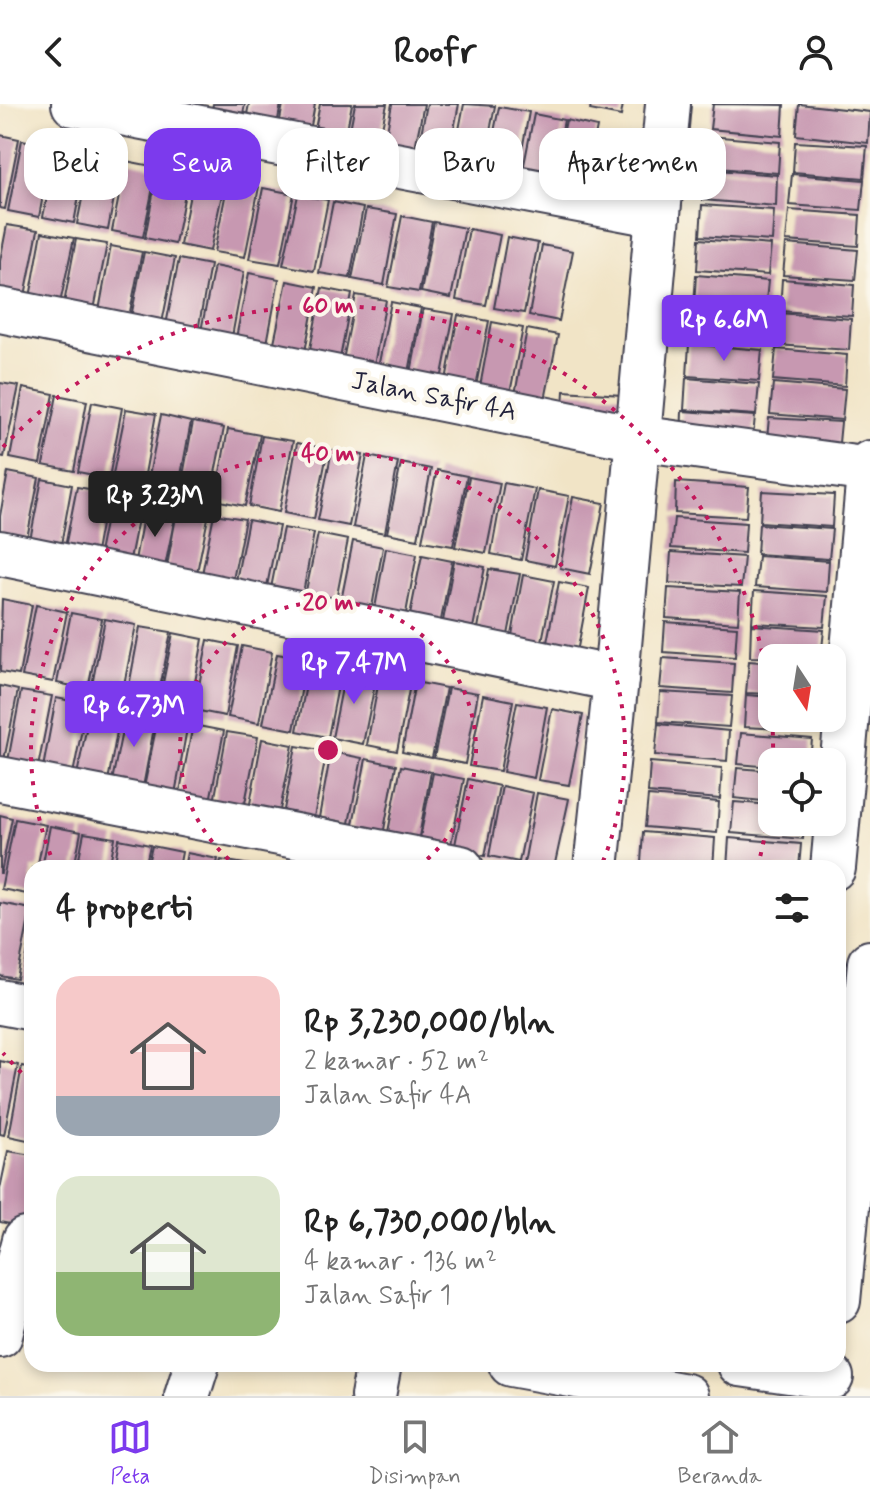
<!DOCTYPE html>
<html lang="id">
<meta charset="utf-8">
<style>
:root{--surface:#fff;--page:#f2f2f2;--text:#222;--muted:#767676;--line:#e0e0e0;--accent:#7c3aed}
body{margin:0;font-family:Mynerve,sans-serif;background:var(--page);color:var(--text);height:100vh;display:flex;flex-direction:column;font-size:30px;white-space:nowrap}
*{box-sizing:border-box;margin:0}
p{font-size:26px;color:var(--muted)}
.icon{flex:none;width:44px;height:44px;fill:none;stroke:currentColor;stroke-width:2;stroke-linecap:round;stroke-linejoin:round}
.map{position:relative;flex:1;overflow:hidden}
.side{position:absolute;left:24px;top:756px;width:822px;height:512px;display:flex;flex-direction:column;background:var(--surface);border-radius:24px;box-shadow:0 4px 12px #0003}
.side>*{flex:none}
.guide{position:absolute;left:24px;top:24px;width:822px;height:72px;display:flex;gap:16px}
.needle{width:52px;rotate:168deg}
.tools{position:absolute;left:758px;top:540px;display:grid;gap:16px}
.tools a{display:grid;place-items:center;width:88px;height:88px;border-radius:16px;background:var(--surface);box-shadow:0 4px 12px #0003;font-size:40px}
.price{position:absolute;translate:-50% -68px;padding:0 18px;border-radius:8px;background:var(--accent);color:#fff;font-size:26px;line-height:52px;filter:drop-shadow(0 2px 4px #0008)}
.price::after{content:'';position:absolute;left:50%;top:48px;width:24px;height:18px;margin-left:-12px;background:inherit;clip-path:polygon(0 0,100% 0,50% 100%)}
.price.on{background:#222;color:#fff}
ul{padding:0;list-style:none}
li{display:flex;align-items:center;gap:24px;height:200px;padding:0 32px}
li span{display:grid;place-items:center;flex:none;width:224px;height:160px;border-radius:24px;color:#555}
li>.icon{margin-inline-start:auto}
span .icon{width:96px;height:96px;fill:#fffc;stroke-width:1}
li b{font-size:34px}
h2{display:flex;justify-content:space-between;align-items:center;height:96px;padding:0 32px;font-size:34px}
.pill{padding:0 28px;border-radius:24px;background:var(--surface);box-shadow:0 4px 12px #0003;font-size:28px;line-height:72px}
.pill.on{background:var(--accent);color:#fff}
header{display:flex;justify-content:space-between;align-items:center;height:104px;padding:0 32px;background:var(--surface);font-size:36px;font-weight:700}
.tab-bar{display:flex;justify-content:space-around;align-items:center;height:112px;border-top:2px solid var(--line);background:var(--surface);font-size:22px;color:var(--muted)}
.tab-bar a{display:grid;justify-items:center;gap:4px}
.tab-bar .on{color:var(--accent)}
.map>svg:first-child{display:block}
</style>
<header><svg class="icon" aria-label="back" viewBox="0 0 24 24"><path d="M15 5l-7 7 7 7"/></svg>Roofr<svg class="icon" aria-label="person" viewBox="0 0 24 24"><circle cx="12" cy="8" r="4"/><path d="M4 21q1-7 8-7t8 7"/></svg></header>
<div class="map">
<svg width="870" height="1292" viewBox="0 0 870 1292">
<rect width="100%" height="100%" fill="#fbf7ec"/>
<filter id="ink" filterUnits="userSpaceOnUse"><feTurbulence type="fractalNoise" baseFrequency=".0125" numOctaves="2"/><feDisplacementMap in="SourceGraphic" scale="16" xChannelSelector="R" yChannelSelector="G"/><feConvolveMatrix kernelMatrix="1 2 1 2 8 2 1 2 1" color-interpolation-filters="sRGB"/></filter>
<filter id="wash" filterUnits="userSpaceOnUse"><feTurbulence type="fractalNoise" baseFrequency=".006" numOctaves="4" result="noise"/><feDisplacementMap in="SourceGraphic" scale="32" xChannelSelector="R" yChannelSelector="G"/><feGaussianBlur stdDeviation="1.8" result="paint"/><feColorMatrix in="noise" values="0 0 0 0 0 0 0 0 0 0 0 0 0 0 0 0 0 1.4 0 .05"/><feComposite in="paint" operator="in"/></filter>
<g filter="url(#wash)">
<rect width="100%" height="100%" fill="#f1e4c6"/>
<g id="blocks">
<g fill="#c798b1">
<polygon points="213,0 245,0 240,25 209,19"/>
<polygon points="249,0 281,0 275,31 244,25"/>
<polygon points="283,0 315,0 308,38 277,32"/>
<polygon points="320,0 352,0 343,45 312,40"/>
<polygon points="355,0 387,0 376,52 346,46"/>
<polygon points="392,0 424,0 412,58 382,53"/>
<polygon points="427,0 459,0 446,65 415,60"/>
<polygon points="464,0 495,2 481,72 451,67"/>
<polygon points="591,0 623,0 621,12 590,6"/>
<polygon points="713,0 784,1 782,32 710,25"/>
<polygon points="799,0 870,8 868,39 796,31"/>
<polygon points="499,3 529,8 516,79 485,73"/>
<polygon points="534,10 564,16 551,86 520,81"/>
<polygon points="566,16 597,23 583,93 552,86"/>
<polygon points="0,31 19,35 5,105 0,104"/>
<polygon points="709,32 780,38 778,69 706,63"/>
<polygon points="22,36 52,42 39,113 8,107"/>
<polygon points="795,38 867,42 864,74 793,68"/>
<polygon points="57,43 87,49 74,119 43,113"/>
<polygon points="91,50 121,56 108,126 77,120"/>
<polygon points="126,57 157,63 143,133 112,127"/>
<polygon points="158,64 189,69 175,140 145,134"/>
<polygon points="706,65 777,71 776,102 703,96"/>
<polygon points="194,70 225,76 210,147 180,141"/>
<polygon points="792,70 864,76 861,106 789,101"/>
<polygon points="228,78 259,83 245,153 214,148"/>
<polygon points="263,84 294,90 280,160 249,155"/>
<polygon points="298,91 328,96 314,167 283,161"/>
<polygon points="333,98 363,104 350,174 319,169"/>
<polygon points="702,101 774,106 772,137 700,132"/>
<polygon points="366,105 397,110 384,181 352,175"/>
<polygon points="789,106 860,111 858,142 786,137"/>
<polygon points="402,112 432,118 419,188 388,183"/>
<polygon points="434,118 465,124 451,194 421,188"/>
<polygon points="7,121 38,126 24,197 0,192 0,157"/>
<polygon points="469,125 500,131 486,201 456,196"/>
<polygon points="42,128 74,134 59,204 29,199"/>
<polygon points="507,133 538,139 524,209 494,204"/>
<polygon points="76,135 107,140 93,211 63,205"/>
<polygon points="699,135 771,141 768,171 697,166"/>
<polygon points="786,140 858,146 855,176 783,171"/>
<polygon points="542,141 573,147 559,217 529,211"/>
<polygon points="111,142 142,148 128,218 98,212"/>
<polygon points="144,148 175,154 161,224 130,218"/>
<polygon points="179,155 210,161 197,232 165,226"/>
<polygon points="214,162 244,168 231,238 200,232"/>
<polygon points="249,169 279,175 266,245 235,239"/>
<polygon points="696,171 768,177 765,207 694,202"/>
<polygon points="782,175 854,181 852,212 780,207"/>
<polygon points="287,177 317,183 304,253 272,248"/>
<polygon points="322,184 352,190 339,260 308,255"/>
<polygon points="356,191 386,196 373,267 342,261"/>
<polygon points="391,198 421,204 408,274 377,269"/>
<polygon points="423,205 454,210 440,281 410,274"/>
<polygon points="693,205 765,210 762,241 691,236"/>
<polygon points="779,209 851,215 849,246 777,241"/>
<polygon points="458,211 489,217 475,287 445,282"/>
<polygon points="492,218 523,224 509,294 479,288"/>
<polygon points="527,225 558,231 544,301 514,296"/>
<polygon points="689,240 762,246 759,277 687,272"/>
<polygon points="776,245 847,251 845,282 773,276"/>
<polygon points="686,274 759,280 756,311 684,306"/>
<polygon points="0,279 19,282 4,353 0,352"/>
<polygon points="773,279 845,285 842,316 770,310"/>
<polygon points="23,284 54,290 40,360 10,354"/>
<polygon points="564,287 636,292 634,322 562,318"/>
<polygon points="57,291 87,297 74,367 43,361"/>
<polygon points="92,298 122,304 109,374 78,368"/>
<polygon points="126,305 156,310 143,381 112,375"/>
<polygon points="682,307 755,312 752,343 681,338"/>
<polygon points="161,311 191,318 178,387 147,382"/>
<polygon points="769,314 841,318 838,349 766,345"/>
<polygon points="193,318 224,324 210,394 180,388"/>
<polygon points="228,325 260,331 245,402 215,396"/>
<polygon points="262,332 293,337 279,408 249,402"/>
<polygon points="297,339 328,345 314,415 284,409"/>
<polygon points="332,346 363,351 349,422 318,416"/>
<polygon points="367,352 398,358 385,429 353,423"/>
<polygon points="401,359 431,365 418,435 387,429"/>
<polygon points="437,366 467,372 453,442 422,437"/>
<polygon points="8,368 39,374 25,444 0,440 0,412"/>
<polygon points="469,373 500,379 486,449 455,443"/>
<polygon points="42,375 72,381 59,451 28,446"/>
<polygon points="676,378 749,383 746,413 675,409"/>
<polygon points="504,379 535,385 521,456 491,450"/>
<polygon points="77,383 107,388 94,459 63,453"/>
<polygon points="538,386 569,392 555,462 525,456"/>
<polygon points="762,387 834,391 832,423 760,418"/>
<polygon points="111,389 142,395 128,465 97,459"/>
<polygon points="573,393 604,399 590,470 560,464"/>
<polygon points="146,397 177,402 163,473 133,467"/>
<polygon points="178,402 209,409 195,478 165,473"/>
<polygon points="214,410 245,415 231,486 200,480"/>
<polygon points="674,414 746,419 744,449 671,444"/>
<polygon points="248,416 279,422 265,492 234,487"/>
<polygon points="759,420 832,425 829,455 757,450"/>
<polygon points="283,424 314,429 301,500 269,494"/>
<polygon points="318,430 348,436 334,506 303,501"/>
<polygon points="353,437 383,443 370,514 339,507"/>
<polygon points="386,444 417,450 404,520 373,515"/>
<polygon points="671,448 744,453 741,483 669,479"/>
<polygon points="422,451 452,457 439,527 408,521"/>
<polygon points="758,452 829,457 827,488 755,483"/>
<polygon points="454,457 485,463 471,534 441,528"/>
<polygon points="489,465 520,470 506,541 476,535"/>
<polygon points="523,471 554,477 540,547 510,542"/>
<polygon points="559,478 589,484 576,554 545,548"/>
<polygon points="668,484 740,488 738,519 666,514"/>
<polygon points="754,487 827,492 824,523 752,519"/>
<polygon points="2,495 32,501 19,571 0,568"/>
<polygon points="36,501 67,508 53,578 22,572"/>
<polygon points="71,509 102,515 88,585 57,579"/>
<polygon points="105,515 136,521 122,591 91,586"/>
<polygon points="665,518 737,523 735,553 663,548"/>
<polygon points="751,521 824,526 821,554 750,553"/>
<polygon points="140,523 171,528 157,599 127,593"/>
<polygon points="173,529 203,535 190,605 159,599"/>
<polygon points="208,536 238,542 225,612 194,606"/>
<polygon points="242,542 272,548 259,619 228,613"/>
<polygon points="277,550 307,555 294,626 263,620"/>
<polygon points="663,554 734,559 732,589 660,584"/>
<polygon points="311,556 342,562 328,633 297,627"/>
<polygon points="749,557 772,559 772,590 746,589"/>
<polygon points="346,564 377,570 363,640 332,634"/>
<polygon points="380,570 411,576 397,647 367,641"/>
<polygon points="415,578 446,584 432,654 402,648"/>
<polygon points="0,582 18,586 4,656 0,655"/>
<polygon points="448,584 478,589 465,660 434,654"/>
<polygon points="21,587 52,592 38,663 8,657"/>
<polygon points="660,588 732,592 729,623 658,618"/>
<polygon points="483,591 513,597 500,667 469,662"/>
<polygon points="746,591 772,593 772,614 817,614 816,627 744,623"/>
<polygon points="56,594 87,600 73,670 43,664"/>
<polygon points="517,598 547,603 534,674 503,668"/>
<polygon points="91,601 121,606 108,677 77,671"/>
<polygon points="552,605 583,611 569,681 538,676"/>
<polygon points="126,607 156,613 143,683 112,677"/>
<polygon points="158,614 188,619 175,690 144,684"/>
<polygon points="658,620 729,627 727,657 655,651"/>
<polygon points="193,621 224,627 210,697 179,692"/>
<polygon points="227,628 258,633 244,704 214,698"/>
<polygon points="741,629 812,635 810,658 772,658 772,663 738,660"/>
<polygon points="262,635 293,641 279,711 249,705"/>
<polygon points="296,642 327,647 313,718 283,711"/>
<polygon points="331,648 362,654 348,724 318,719"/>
<polygon points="366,655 396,661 383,731 352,725"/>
<polygon points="650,658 722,664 720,695 648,689"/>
<polygon points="401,662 431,668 418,738 387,733"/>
<polygon points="737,664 772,667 772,698 734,694"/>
<polygon points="433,669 464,675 450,745 419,739"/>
<polygon points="468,675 499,682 485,752 454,746"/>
<polygon points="502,682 533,689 519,758 489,752"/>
<polygon points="537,689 569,695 554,764 524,760"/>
<polygon points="648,692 719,698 717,729 645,723"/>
<polygon points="734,698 772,701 772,718 804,718 803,735 731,729"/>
<polygon points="0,711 12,714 1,769 0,769"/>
<polygon points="15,715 46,721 37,764 32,764 32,791 1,785"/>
<polygon points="50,722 81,728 74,764 42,764"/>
<polygon points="643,728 715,734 713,764 641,759"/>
<polygon points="84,729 115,734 109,764 77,764"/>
<polygon points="729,734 801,740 799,764 727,764"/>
<polygon points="119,735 150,741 145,764 114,764"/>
<polygon points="152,742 182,748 179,764 147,764"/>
<polygon points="187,749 218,755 216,764 184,764"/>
<polygon points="221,756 257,762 257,764 219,764"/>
<polygon points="0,799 31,805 17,875 0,872"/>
<polygon points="31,832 32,832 32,879 22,877"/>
<polygon points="0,957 18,961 4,1031 0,1030"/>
<polygon points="22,962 32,964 32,1037 9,1032"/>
<polygon points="8,1047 32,1051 32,1088 25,1123 0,1118 0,1085"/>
</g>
</g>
</g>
<g filter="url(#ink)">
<use href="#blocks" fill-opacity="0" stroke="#413f50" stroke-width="2"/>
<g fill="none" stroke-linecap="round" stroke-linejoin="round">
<defs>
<g id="minor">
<polyline points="74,0 658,111"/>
<polyline points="0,206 637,334 870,366"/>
<polyline points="0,449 616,575"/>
<polyline points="0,675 461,764"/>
<polyline points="596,764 616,575 668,0"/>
<polyline points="833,764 870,359"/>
<polyline points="0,898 32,904"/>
<polyline points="838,1197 870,859"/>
<polyline points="0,1231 25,1136"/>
<polyline points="511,1260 686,1292"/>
<polyline points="740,1260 831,1273"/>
<polyline points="187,1292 197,1260"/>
<polyline points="373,1292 379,1260"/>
</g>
</defs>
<use href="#minor" stroke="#413f50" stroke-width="48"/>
<use href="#minor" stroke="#fff" stroke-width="44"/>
</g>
</g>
<g fill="none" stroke="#c2185b" stroke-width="4" stroke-dasharray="4 8">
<path d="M238 763A148 148 0 1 1 418 763"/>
<path d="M55 762A297 297 0 1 1 601 762"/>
<path d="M772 677A445 445 0 0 1 758 761M30 977A445 445 0 0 1 3 949M3 343A445 445 0 0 1 773 658"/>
</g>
<g text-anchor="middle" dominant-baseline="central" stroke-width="8" stroke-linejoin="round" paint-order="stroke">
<g font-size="26" fill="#22223b" stroke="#fbf7ec">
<text transform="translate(434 293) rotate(11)">Jalan Safir 4A</text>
</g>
</g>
<circle cx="328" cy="646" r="12" fill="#c2185b" stroke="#fbf7ec" stroke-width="4"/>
<g font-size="24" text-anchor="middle" font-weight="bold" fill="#c2185b" stroke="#fbf7ec" stroke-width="8" stroke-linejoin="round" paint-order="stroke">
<text x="328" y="209">60 m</text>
<text x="328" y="357">40 m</text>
<text x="328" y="506">20 m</text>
</g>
</svg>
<div class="tools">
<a><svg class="needle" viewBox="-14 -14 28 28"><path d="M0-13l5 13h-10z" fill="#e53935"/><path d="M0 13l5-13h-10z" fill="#767676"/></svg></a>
<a><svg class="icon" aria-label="locate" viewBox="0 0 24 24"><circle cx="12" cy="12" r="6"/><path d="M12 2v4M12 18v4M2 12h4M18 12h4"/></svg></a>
</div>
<b class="price" style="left:724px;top:259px">Rp 6.6M</b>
<b class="price on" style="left:155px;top:435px">Rp 3.23M</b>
<b class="price" style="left:354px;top:602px">Rp 7.47M</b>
<b class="price" style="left:134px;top:645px">Rp 6.73M</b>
<div class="guide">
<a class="pill">Beli</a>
<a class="pill on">Sewa</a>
<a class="pill">Filter</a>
<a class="pill">Baru</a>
<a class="pill">Apartemen</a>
</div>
<section class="side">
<h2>4 properti<svg class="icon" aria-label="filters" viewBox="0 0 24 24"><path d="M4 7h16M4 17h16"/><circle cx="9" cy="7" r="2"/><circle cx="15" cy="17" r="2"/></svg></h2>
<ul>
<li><span style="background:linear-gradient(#f6c9c9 75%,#9aa5b1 0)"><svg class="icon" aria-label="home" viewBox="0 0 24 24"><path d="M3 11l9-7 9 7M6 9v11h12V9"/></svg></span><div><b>Rp 3,230,000/bln</b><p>2 kamar · 52 m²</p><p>Jalan Safir 4A</p></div></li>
<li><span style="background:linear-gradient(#dfe7d0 60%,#8fb573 0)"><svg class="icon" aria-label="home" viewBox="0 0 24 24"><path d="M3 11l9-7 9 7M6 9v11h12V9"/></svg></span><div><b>Rp 6,730,000/bln</b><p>4 kamar · 136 m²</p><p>Jalan Safir 1</p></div></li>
</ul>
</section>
</div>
<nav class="tab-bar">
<a class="on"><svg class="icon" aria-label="map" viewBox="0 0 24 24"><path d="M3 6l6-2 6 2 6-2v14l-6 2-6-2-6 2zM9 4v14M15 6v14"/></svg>Peta</a>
<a><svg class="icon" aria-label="saved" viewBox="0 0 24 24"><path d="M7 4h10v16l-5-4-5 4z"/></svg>Disimpan</a>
<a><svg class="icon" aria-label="home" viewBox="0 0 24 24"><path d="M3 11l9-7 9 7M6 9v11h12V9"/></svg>Beranda</a>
</nav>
